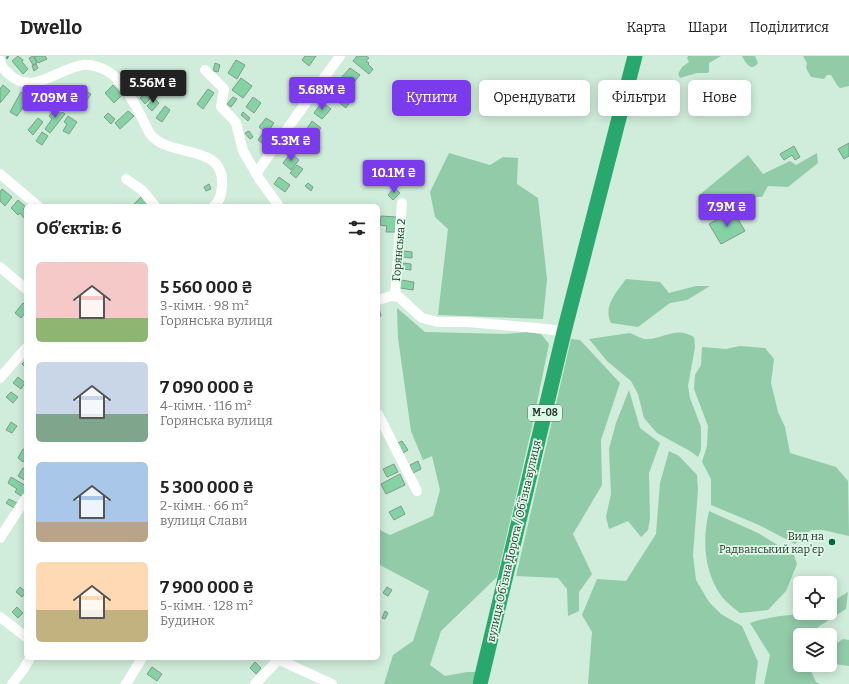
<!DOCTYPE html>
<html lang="uk">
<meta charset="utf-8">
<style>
:root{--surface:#fff;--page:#f2f2f2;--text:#222;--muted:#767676;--line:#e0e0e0;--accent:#7c3aed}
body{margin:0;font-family:Bitter,serif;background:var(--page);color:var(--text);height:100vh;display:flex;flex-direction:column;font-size:15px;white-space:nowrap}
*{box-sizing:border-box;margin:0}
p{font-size:13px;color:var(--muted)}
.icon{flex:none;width:22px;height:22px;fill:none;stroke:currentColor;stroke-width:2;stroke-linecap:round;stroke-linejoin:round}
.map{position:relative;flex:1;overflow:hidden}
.drawer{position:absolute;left:24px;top:148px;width:356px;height:456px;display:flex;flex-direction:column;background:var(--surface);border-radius:6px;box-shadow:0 2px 10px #0003}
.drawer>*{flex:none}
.hud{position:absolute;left:392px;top:24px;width:380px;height:36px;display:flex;gap:8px}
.buttons{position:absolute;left:793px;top:520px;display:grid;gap:8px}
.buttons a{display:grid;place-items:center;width:44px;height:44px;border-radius:6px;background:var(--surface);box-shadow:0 2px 10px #0003;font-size:20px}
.price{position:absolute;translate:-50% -34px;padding:0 9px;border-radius:4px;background:var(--accent);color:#fff;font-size:13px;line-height:26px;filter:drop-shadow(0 1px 2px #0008)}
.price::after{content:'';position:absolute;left:50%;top:24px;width:12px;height:9px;margin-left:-6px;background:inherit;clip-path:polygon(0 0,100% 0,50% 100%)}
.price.current{background:#222;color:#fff}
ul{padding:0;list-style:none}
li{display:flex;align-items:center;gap:12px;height:100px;padding:0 12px}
li span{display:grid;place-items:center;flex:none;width:112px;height:80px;border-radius:6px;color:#555}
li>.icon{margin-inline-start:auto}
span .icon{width:48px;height:48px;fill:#fffc;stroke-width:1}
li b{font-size:17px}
h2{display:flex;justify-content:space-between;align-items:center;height:48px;padding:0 12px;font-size:17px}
.pill{padding:0 14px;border-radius:6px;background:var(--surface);box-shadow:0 2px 10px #0003;font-size:14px;line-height:36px}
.pill.current{background:var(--accent);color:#fff}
header{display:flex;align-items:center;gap:24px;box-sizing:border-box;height:56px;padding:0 20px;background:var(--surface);border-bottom:1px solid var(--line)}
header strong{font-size:19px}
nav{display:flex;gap:22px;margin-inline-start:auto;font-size:14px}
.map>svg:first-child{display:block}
</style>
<header>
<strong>Dwello</strong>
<nav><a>Карта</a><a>Шари</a><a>Поділитися</a></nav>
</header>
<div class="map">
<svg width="849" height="628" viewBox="0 0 849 628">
<rect width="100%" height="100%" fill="#d0ecda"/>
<g fill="#91cba8">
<polygon points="688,0 721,0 709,7 709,15 708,17 697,17 680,22 678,18 682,11 689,6 687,2"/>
<path d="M742 0H755L758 7C751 17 745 6 742 0Z"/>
<polygon points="803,0 849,0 849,30 840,32 837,29 831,19 827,19 824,23 811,21 806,12 807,7"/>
<polygon points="449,97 490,109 503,101 518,102 517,128 538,142 547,223 543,263 438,259 448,173 435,161 430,136"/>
<polygon points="817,97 818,107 788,131 768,130 762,141 737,141 724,146 720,160 713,156 698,140 748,99 763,118 790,105 796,109"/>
<path d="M626 223 660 226 669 237 696 230H710L687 244 670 247 638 271 611 267C603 250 616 237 626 223Z"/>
<polygon points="397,252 425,276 505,278 527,276 541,278 549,288 532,371 497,521 441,575 430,609 445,620 467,616 476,616 472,628 384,628 393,599 413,585 429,535 378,508 378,473 390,479 433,460 440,434 432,400 423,404 411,375 398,282"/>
<path d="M630 277C635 279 643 284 648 283 665 282 676 270 694 281L695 291 688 330 690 342 701 371V394L698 401 690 395 657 377 644 362 638 338 631 325 607 305 589 283Z"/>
<polygon points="571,283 580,284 620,327 601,384 602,429 573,478 592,518 579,536 579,555 568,560 567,533 558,522 516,520"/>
<polygon points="740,290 765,292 774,303 771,327 778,356 785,371 790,397 836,411 848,425 849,480 823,474 811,474 795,488 759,469 711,449 711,423 702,406 707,390 708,370 694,333 695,319 701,309 702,291 726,293"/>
<polygon points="629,334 640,372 660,387 649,417 650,463 648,474 641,481 628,465 609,473 606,461 611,438 609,393 616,367"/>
<polygon points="669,395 679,400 697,419 698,434 693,499 696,524 709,546 721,558 742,570 758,606 755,628 588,628 592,576 582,559 597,523 626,525 656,478 660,427"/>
<path d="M709 455 758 477 794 499 797 508 786 535 768 554 740 557C734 552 727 547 722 541 704 516 702 485 709 455Z"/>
<path d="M848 536 846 553 818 571V579H800V609H808L816 626 820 628H764L770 599 750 567C772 559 806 557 830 557V547Z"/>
<path d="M843 583 849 584V610L835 608 830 604C830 594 834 588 843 583Z"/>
</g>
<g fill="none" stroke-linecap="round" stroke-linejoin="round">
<polyline stroke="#4c9a6f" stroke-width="2" points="7,2 8,0"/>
</g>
<g fill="#85d3a5" stroke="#819a8a">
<polygon points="18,0 23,4 22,6 28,13 23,18 12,5"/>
<polygon points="33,0 37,7 33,9 29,2"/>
<polygon points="34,0 45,0 47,3 38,7"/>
<polygon points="305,0 316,0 309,10 302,4"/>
<polygon points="357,0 366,0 369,2 366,5 369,7 368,8 373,13 369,18 353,5"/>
<polygon points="236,4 245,9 237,23 228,17"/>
<polygon points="215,7 220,9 218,16 213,15"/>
<polygon points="36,8 38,12 34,15 32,10"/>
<polygon points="350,12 360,19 351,30 341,22"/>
<polygon points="241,22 252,30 243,42 232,34"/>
<polygon points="334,28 343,35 334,47 325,40"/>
<polygon points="3,29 10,35 0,47 0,33"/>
<polygon points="113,29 122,39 114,47 105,37"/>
<polygon points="208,33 214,37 203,53 197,48"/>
<polygon points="83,34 91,38 85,47 81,44 82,42 79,40"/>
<polygon points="21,36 30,42 17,60 10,56"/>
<polygon points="145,37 150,43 145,48 140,42"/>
<polygon points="38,39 48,45 42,55 33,49"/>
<polygon points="341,39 350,46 346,52 337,45"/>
<polygon points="233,41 237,43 231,51 227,48"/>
<polygon points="253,41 261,47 254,57 246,51"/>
<polygon points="154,42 159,47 152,55 147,50"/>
<polygon points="322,46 331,53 322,63 314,57"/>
<polygon points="165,50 170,54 162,66 156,62"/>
<polygon points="56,51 65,58 50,77 45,73 52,63 49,60"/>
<polygon points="128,55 134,60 120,73 115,67"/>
<polygon points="243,56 250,62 248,65 241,59"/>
<polygon points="108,57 115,63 111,68 104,61"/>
<polygon points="68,60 77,66 69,78 63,75 67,68 64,66"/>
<polygon points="38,62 43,66 33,79 28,74"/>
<polygon points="266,62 274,67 267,77 259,71"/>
<polygon points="312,65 321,72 314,80 306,74"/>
<polygon points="249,75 253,81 250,83 245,77"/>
<polygon points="42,76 48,80 42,89 36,85"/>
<polygon points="263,77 269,81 263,88 258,84"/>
<polygon points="300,81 308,88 302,96 293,90"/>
<polygon points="849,87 849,100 844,103 838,93"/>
<polygon points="794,90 800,101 795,104 792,99 784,104 780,98"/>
<polygon points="291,97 299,104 291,114 283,107"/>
<polygon points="297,109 303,113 296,122 290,117"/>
<polygon points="279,121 290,129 285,136 274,128"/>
<polygon points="308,127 313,131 311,135 305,130"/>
<polygon points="209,128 211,133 206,135 204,131"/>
<polygon points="394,132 400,137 393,144 388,139"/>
<polygon points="2,133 12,141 5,150 0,145 0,136"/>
<polygon points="141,141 147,147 144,150 136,150 134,148"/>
<polygon points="18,144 26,151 23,153 26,155 26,159 24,162 20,157 18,159 11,152"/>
<polygon points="733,155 745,175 721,188 709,168"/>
<polygon points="381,160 397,161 396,176 386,176 387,170 380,169"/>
<polygon points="404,195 412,196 412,202 403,201"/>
<polygon points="403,207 411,208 411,214 403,213"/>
<polygon points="401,224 414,226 413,234 400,232"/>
<polygon points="23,247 26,249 26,256 21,262 15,257"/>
<polygon points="378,252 379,252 381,260 378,261"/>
<polygon points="26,304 26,312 22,308"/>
<polygon points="18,321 25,327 21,333 13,327"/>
<polygon points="11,336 18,341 13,347 6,341"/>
<polygon points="11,366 17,370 12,377 6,374"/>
<polygon points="402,385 408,394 401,398 396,388"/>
<polygon points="23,393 26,394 26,401 23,406 18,402"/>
<polygon points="418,405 421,413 413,417 410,409"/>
<polygon points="394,408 398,416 387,421 383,413"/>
<polygon points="23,412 26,413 26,425 18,420"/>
<polygon points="400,418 405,429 386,438 381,428"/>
<polygon points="11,421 26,430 26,436 23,441 15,436 17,433 8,427"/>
<polygon points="9,443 19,448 16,453 6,447"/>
<polygon points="401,450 405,458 394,464 389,456"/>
<polygon points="20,531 26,536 22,541 16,536"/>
<polygon points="387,531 392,534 388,540 383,537"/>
<polygon points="17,551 23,557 18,562 12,556"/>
<polygon points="385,555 388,557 385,563 382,562"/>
<polygon points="255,606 261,612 256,618 250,612"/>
<polygon points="152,611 162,618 157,625 147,618"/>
</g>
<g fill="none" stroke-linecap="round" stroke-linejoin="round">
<g stroke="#fff" stroke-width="10">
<path d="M0 4C1 10 5 15 10 19 34 40 58 12 83 9 88 8 95 10 101 12 122 19 135 49 145 68 147 71 148 76 151 79 171 103 226 86 222 131 221 138 220 145 214 150"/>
<polyline points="205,14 224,33 221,51 232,62 236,67 243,95 260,124 279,150"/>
<polyline points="37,26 37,32 61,51"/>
<polyline points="0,118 38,150"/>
<polyline points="256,118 292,66 340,0"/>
<polyline points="126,123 142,134 155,150"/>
<polyline points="0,211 26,233"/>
<polyline points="395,240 402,147"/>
<polyline points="378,244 391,240 399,241 422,262 438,266 467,266 547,273 564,276"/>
<polyline points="0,322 26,292"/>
<polyline points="378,358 417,435"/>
<polyline points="0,482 26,442"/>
<polyline points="0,561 26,581"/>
<polyline points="275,602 332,628"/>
<polyline points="12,628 23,614 30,602"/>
<polyline points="126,628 142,602"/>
<polyline points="255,628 280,602"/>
</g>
<polyline stroke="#29a86d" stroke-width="15" points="480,628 564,276 635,0"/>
</g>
<circle fill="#00683e" stroke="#ddf9e7" stroke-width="1.5" cx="832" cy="486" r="4"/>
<g text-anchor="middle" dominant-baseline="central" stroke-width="3.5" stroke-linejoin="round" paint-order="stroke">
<rect fill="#ddf9e7" stroke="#607066" stroke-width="1" x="528" y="349" width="34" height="16" rx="3"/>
<g font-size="10" font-weight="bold" fill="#2b362f">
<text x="545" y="357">М-08</text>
</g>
<g font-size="11" fill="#2b362f" stroke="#ddf9e7">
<text transform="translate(399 194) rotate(-85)">Горянська 2</text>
<text transform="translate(514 485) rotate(-77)">вулиця Обʼїзна Дорога / Обʼїзна вулиця</text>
</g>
<g font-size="11" fill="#2b362f" stroke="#ddf9e7" text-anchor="end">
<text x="824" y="480">Вид на<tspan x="824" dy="13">Радванський кар'єр</tspan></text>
</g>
</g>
</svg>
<div class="buttons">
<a><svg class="icon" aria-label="locate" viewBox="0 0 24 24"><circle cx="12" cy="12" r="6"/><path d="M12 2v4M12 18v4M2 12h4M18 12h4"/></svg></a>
<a><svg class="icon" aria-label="layers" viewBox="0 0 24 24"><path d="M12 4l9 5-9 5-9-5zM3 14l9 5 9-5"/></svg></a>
</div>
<b class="price current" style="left:153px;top:48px">5.56M ₴</b>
<b class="price" style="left:322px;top:55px">5.68M ₴</b>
<b class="price" style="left:55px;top:63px">7.09M ₴</b>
<b class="price" style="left:291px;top:106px">5.3M ₴</b>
<b class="price" style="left:394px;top:138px">10.1M ₴</b>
<b class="price" style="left:727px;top:172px">7.9M ₴</b>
<div class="hud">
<a class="pill current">Купити</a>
<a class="pill">Орендувати</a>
<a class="pill">Фільтри</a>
<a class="pill">Нове</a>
</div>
<section class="drawer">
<h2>Об’єктів: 6<svg class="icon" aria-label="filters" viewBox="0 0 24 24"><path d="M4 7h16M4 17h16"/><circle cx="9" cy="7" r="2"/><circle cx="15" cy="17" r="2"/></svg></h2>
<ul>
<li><span style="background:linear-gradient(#f6c9c9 70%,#8fb573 0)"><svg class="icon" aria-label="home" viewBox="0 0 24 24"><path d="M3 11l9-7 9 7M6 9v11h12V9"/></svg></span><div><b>5 560 000 ₴</b><p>3-кімн. · 98 m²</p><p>Горянська вулиця</p></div></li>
<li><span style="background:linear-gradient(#c9d6e8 65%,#7fa58c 0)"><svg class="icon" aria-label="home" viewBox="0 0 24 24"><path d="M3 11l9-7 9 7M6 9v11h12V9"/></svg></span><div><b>7 090 000 ₴</b><p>4-кімн. · 116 m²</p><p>Горянська вулиця</p></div></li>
<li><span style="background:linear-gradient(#a9c7e8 75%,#b9a48a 0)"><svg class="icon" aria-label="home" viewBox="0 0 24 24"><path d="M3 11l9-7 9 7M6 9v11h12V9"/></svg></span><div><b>5 300 000 ₴</b><p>2-кімн. · 66 m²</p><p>вулиця Слави</p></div></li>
<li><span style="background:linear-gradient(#ffd9b3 60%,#c2b280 0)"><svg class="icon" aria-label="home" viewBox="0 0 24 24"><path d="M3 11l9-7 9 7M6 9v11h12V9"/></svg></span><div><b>7 900 000 ₴</b><p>5-кімн. · 128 m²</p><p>Будинок</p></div></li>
</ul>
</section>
</div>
